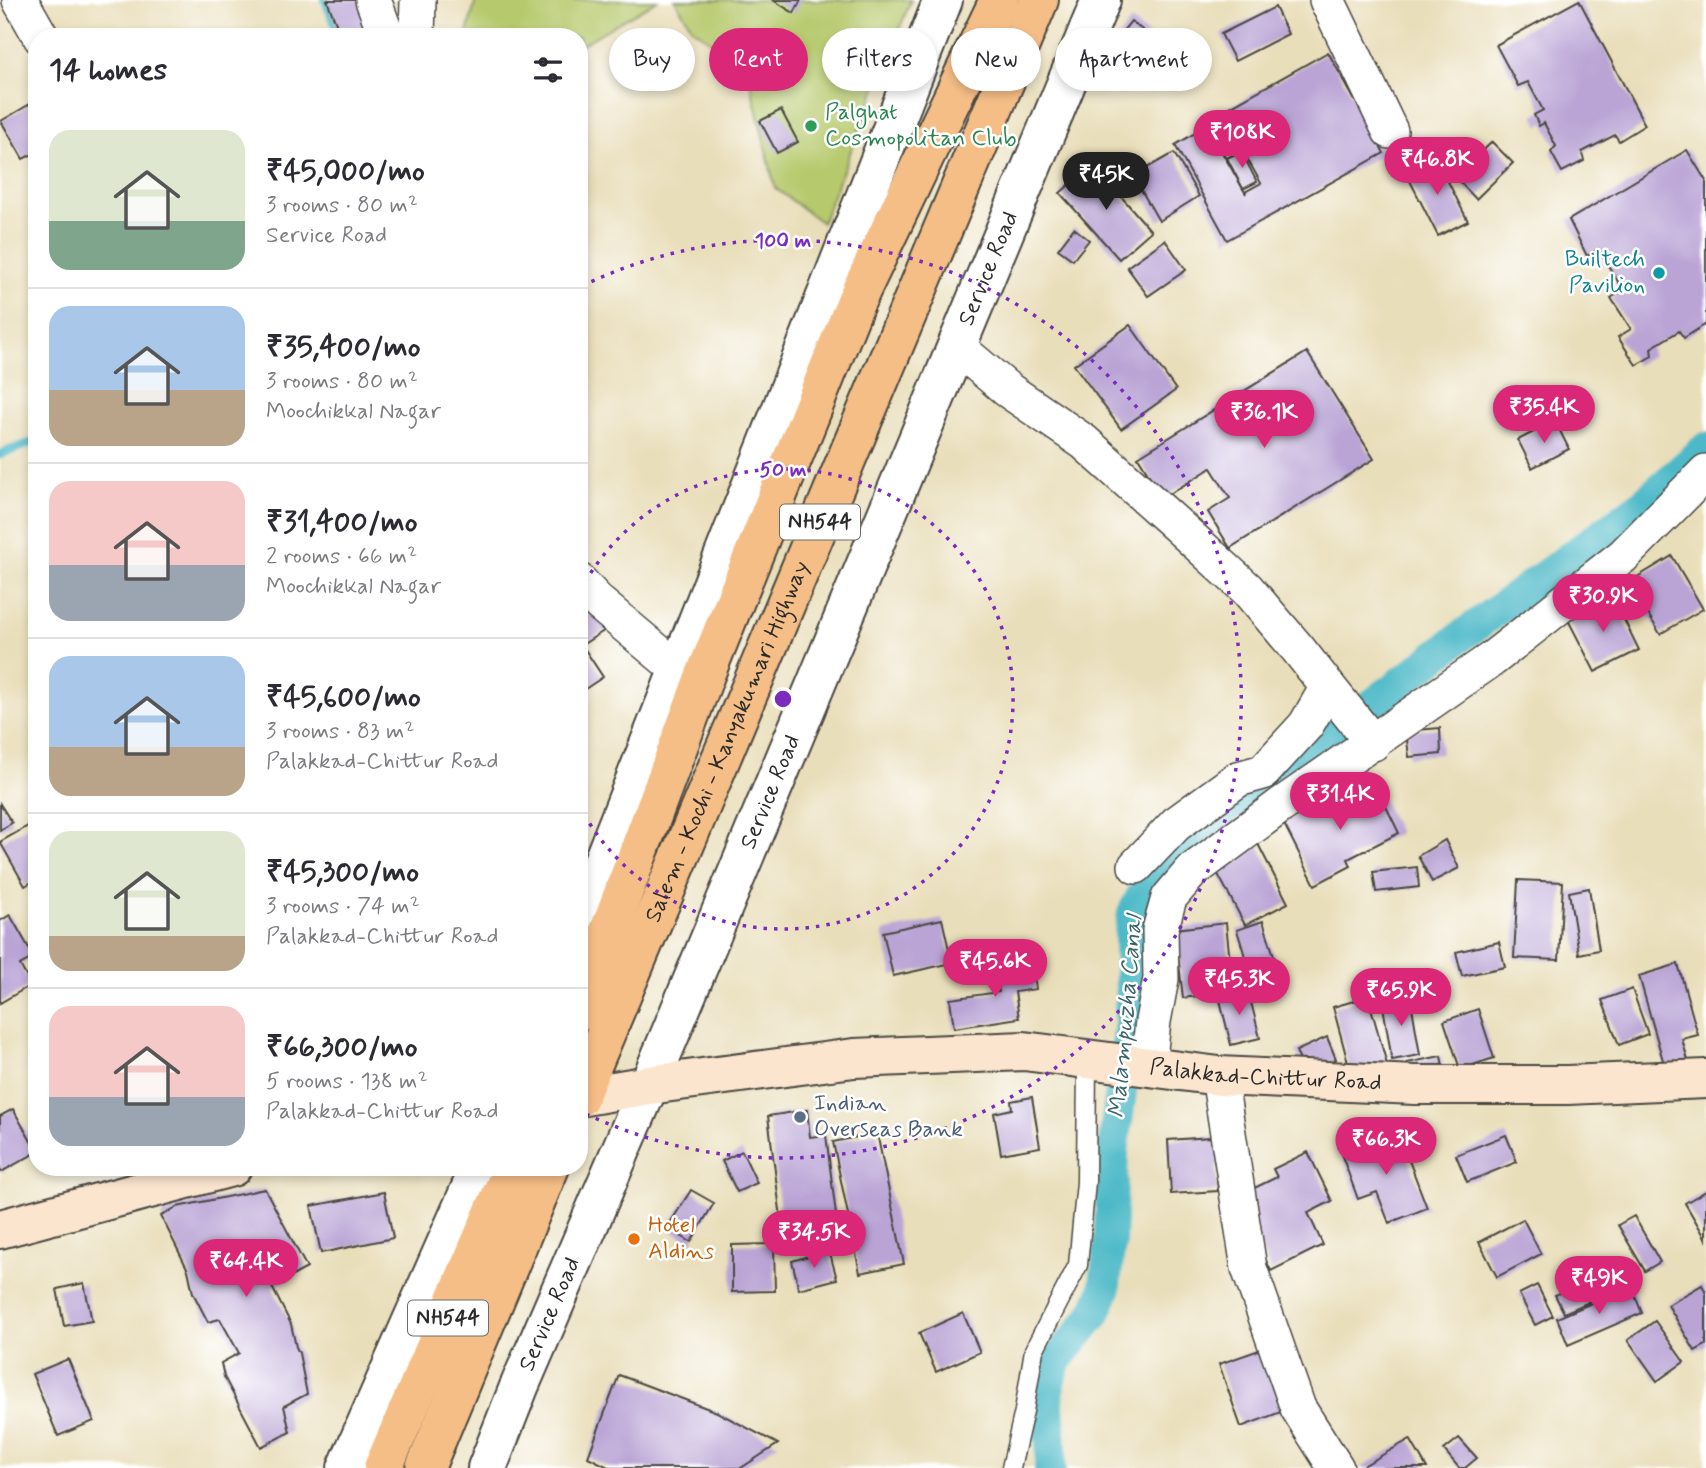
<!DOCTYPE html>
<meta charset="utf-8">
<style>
:root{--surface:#fff;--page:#f7f7f7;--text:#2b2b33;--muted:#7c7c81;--line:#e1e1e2;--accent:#db2777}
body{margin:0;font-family:Mynerve,sans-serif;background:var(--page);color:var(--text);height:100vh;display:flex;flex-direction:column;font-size:26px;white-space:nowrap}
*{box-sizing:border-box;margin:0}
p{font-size:23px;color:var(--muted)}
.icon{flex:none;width:38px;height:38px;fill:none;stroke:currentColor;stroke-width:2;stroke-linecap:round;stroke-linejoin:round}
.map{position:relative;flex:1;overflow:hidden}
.panel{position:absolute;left:28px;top:28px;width:560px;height:1148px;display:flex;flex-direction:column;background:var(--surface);border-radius:28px;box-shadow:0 4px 10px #0003}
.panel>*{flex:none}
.hud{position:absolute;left:609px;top:28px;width:665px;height:63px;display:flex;gap:14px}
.price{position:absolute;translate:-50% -60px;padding:0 16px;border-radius:24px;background:var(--accent);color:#fff;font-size:23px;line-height:46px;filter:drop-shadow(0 2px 4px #0008)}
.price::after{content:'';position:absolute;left:50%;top:42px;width:21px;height:16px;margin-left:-10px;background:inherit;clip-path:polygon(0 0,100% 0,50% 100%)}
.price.on{background:#222;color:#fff}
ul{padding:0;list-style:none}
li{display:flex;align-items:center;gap:21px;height:175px;padding:0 21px}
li+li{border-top:2px solid var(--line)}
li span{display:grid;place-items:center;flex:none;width:196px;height:140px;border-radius:21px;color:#555}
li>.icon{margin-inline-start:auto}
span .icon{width:84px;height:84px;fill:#fffc;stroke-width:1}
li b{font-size:30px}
h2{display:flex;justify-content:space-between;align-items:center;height:84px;padding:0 21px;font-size:30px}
.chip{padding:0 24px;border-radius:32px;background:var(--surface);box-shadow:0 4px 10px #0003;font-size:24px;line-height:63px}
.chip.on{background:var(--accent);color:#fff}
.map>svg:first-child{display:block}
</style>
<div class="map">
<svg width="1706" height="1468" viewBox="0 0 1706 1468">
<rect width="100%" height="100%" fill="#fff"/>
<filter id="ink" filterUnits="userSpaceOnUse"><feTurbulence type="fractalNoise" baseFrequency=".0143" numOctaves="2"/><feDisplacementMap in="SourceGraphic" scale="14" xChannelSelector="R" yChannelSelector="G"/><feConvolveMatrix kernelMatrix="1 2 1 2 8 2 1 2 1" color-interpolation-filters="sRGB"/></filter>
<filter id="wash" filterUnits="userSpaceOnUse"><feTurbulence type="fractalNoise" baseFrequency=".00686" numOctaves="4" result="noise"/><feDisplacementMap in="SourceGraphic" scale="28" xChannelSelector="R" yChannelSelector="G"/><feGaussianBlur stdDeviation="1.57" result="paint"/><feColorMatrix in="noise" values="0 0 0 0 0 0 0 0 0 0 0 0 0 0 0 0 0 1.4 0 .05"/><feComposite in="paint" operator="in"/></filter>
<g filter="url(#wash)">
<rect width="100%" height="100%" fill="#e9deba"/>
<g fill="#b6c96c" stroke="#707a4c" stroke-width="2">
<polygon points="476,0 657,0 579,46 579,37 466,37"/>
<polygon points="675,0 911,0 822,223 775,188 746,64 693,29"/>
</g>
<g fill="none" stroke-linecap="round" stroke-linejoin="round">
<g stroke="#4db9c8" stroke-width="9">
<polyline points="325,0 341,37"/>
<polyline points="0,455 8,451 37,441"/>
</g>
<polyline stroke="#4db9c8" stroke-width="32" points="1050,1468 1051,1444 1048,1408 1049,1381 1057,1360 1094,1315 1104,1292 1110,1242 1113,1151 1130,1024 1131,987 1130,933 1133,913 1162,858 1227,807 1305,756 1467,632 1639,507 1706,448"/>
</g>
<g id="blocks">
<g fill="#baa4d5">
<polygon points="327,0 359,0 373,37 341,37"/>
<polygon points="773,0 801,0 794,13"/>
<polygon points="1579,0 1645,125 1619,141 1615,135 1582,152 1584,161 1562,172 1551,152 1556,146 1544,123 1539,126 1534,115 1543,110 1528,82 1518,86 1496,45"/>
<polygon points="1275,7 1288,34 1235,61 1221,34"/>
<polygon points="1131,21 1172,54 1150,80 1110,47"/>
<polygon points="1328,52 1384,153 1227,240 1175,145 1207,126 1246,194 1245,192 1261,183 1221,112"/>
<polygon points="35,101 37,104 37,152 23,159 1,121"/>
<polygon points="781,110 798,142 777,153 760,121"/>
<polygon points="1492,142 1513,163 1476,199 1455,177"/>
<polygon points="1687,150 1706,181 1706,324 1684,338 1679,331 1651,348 1652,356 1636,365 1618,337 1631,329 1611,298 1623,290 1598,249 1587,256 1569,220"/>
<polygon points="1241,151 1257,182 1243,189 1227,158"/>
<polygon points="1174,153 1199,196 1159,221 1133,176"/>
<polygon points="1436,158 1468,221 1438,236 1406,173"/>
<polygon points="1093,164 1151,231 1119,259 1060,193"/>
<polygon points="1074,228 1089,240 1073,260 1058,249"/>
<polygon points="1165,240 1186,270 1148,296 1127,267"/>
<polygon points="1130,325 1176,390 1121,429 1074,365"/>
<polygon points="1307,352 1374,459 1230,548 1208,512 1230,498 1211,468 1163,498 1138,457"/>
<polygon points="1555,421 1569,449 1532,468 1518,440"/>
<polygon points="1672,556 1703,609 1660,634 1629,582"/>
<polygon points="1612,595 1639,650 1595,672 1567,618"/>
<polygon points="600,606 613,625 582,645 603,677 579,693 579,619"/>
<polygon points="1440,728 1441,754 1409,757 1406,731"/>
<polygon points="1375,784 1399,833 1348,859 1351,866 1315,885 1283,822 1335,796 1338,803"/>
<polygon points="0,804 12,823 0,830"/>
<polygon points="37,821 37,879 25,886 0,842"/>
<polygon points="1255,838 1288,903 1245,925 1211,861"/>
<polygon points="1445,840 1459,868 1432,882 1418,856"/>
<polygon points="1417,867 1419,887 1376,892 1373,872"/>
<polygon points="1518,880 1563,882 1559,960 1514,958"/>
<polygon points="1589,888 1599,950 1579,954 1569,892"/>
<polygon points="10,915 34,957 20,965 31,985 0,1003 0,921"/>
<polygon points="942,919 952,963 893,976 883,932"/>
<polygon points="1263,921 1281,978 1254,986 1237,930"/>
<polygon points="1226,923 1233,991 1183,998 1175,929"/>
<polygon points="1499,942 1505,967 1462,976 1456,952"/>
<polygon points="1032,963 1036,989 1015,992 1019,1018 954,1028 950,999 999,992 995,968"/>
<polygon points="1678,964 1698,1035 1682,1039 1689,1064 1666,1071 1639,976"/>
<polygon points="1632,989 1648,1034 1619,1045 1602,1000"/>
<polygon points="1248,990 1260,1038 1231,1045 1219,996"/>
<polygon points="1410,995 1420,1055 1392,1060 1382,1000"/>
<polygon points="1368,997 1390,1075 1354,1085 1333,1007"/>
<polygon points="1478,1009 1494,1058 1460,1069 1444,1021"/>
<polygon points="1327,1037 1336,1059 1305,1073 1296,1051"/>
<polygon points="1441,1056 1445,1076 1411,1082 1407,1063"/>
<polygon points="1032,1097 1040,1147 1001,1154 994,1113 1012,1109 1011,1101"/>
<polygon points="13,1109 37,1152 1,1172 0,1170 0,1116"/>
<polygon points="807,1110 810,1137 826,1135 836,1215 824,1217 827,1244 785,1250 768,1116"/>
<polygon points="877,1133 904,1264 860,1273 833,1142"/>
<polygon points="1399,1134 1427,1208 1389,1223 1377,1192 1358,1199 1342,1156"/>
<polygon points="1241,1135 1216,1167 1218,1191 1171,1194 1168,1140"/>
<polygon points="1506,1135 1517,1162 1467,1182 1456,1155"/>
<polygon points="742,1151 757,1183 737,1192 722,1161"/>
<polygon points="1308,1152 1332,1201 1308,1213 1323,1245 1271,1271 1236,1197 1277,1177 1273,1169"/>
<polygon points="265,1189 307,1268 272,1287 291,1324 296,1347 299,1353 307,1394 284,1406 290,1432 261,1447 224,1377 221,1363 239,1353 220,1319 208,1322 193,1293 188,1270 161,1216 177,1207"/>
<polygon points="691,1190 714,1203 691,1242 667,1228"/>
<polygon points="1706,1191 1706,1239 1685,1203"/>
<polygon points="384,1192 393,1238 321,1253 311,1206"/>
<polygon points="1634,1216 1660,1262 1645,1271 1618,1225"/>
<polygon points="1523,1219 1541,1254 1497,1277 1479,1242"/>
<polygon points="774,1244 775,1291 732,1292 732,1245"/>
<polygon points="829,1250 837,1279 799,1289 792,1261"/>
<polygon points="84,1283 92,1321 64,1326 57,1289"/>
<polygon points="1580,1283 1589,1302 1564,1313 1555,1295"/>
<polygon points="1537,1285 1553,1316 1535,1325 1519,1294"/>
<polygon points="1702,1285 1706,1292 1706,1345 1695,1351 1668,1305"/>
<polygon points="1631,1286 1642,1313 1568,1345 1557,1318"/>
<polygon points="963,1313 980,1352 936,1372 919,1333"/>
<polygon points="1655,1321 1684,1362 1657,1381 1628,1340"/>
<polygon points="1265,1348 1286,1410 1241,1427 1219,1364"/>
<polygon points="68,1359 94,1421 58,1436 32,1374"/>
<polygon points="619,1375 717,1412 778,1444 741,1468 610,1468 588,1457"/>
<polygon points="1459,1438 1477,1458 1465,1468 1459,1468 1444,1450"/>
<polygon points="1410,1439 1427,1468 1360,1468"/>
</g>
</g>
</g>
<g filter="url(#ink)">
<use href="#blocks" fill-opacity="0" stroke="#484640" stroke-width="2"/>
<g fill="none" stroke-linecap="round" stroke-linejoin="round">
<defs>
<polyline id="service" points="1011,1468 1024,1411 1034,1350 1078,1265 1086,1182 1087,1059"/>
<g id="minor">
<polyline points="20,0 41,37"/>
<polyline points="373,0 387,37"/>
<polyline points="1327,0 1390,131"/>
<polyline points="417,37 418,0"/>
<polyline points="957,347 1008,390 1084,442 1178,526 1247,589 1298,649 1328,687 1306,725 1263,772 1238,779 1176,824 1136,866"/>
<polyline points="579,581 599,603 679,670"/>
<polyline points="1328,687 1373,743"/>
<polyline points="1148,1067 1153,1021 1161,979 1160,930 1169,898 1192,871 1280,806 1492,659 1623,556 1706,472"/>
<polyline points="1219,1076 1249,1268 1298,1408 1336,1468"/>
</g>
<g id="tertiary">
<polyline points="579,922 943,0"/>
<polyline points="347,1468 480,1167"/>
<path id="s1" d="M487 1468 519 1387 649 1085 1101 0"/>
</g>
<g id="secondary">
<path id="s2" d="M579 1097 649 1085 854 1058 1024 1051 1219 1076 1415 1085H1567L1706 1079"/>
<polyline points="0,1229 232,1167"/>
</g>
<g id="trunk">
<polyline points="579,1011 705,675 856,301 999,0"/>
<path id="s3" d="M579 1097 1039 0"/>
<polyline points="383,1468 513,1167"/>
<polyline points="425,1468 550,1167"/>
</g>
</defs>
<use href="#service" stroke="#484640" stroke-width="21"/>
<use href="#minor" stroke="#484640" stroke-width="38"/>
<use href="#tertiary" stroke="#484640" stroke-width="42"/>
<use href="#secondary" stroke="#484640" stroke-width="42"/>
<use href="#trunk" stroke="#484640" stroke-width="42"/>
<use href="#service" stroke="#fff" stroke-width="18"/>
<use href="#minor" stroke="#fff" stroke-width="35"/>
<use href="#tertiary" stroke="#fff" stroke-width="38"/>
<use href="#secondary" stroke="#fbe5cf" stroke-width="38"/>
<use href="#trunk" stroke="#f6be87" stroke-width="38"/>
</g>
</g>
<g fill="none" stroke="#7b2cbf" stroke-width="3.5" stroke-dasharray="3.5 7">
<path d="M580 591A230 230 0 1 1 580 807"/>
<path d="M582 286A459 459 0 1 1 582 1112"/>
</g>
<circle fill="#2e9e5b" stroke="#fff" stroke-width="2.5" cx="811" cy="126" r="7"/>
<circle fill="#0f9aa8" stroke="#fff" stroke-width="2.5" cx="1659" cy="273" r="7"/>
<circle fill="#5c6f8a" stroke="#fff" stroke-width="2.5" cx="800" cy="1117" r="7"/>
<circle fill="#e8710a" stroke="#fff" stroke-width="2.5" cx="634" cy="1239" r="7"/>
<g text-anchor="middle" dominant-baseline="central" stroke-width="5" stroke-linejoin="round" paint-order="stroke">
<g fill="#fff" stroke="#6b6b6b" stroke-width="2">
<rect x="780" y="504.5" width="80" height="35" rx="5"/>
<rect x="408" y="1300.5" width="80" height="35" rx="5"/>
</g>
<g font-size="21" font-weight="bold" fill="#2b2b2b">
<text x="820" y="522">NH544</text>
<text x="448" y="1318">NH544</text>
</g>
<g font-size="23" fill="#27864d" stroke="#fff" text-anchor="start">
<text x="825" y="113">Palghat<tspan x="825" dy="26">Cosmopolitan Club</tspan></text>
</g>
<g font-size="23" fill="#0d838f" stroke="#fff" text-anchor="end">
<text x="1645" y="260">Builtech<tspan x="1645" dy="26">Pavilion</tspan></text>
</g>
<g font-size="23" fill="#2b2b2b" stroke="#fff">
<text stroke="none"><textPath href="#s1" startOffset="1300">Service Road</textPath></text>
<text stroke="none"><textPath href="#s3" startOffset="385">Salem - Kochi - Kanyakumari Highway</textPath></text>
<text stroke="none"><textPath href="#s1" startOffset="733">Service Road</textPath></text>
<text stroke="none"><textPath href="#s2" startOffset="691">Palakkad-Chittur Road</textPath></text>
<text stroke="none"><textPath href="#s1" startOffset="166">Service Road</textPath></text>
</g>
<g font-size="23" fill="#4e5e75" stroke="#fff" text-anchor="start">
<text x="814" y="1104">Indian<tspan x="814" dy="26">Overseas Bank</tspan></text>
</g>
<g font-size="23" fill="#c56008" stroke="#fff" text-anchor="start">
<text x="648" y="1226">Hotel<tspan x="648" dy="26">Aldins</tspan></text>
</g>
<g font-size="24" font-style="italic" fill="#39646a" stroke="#fff">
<text transform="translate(1126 1017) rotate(-85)">Malampuzha Canal</text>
</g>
</g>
<circle cx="783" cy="699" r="10" fill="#7b2cbf" stroke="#fff" stroke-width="3.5"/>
<g font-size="21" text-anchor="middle" font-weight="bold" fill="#7b2cbf" stroke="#fff" stroke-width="5" stroke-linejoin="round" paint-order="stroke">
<text x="783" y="247">100 m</text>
<text x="783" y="476">50 m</text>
</g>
</svg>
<b class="price" style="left:1242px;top:170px">₹108K</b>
<b class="price" style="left:1437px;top:197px">₹46.8K</b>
<b class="price on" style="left:1106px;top:212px">₹45K</b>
<b class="price" style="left:1544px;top:445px">₹35.4K</b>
<b class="price" style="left:1264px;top:450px">₹36.1K</b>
<b class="price" style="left:1603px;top:634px">₹30.9K</b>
<b class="price" style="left:1340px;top:832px">₹31.4K</b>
<b class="price" style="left:995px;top:999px">₹45.6K</b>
<b class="price" style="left:1239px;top:1017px">₹45.3K</b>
<b class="price" style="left:1401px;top:1028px">₹65.9K</b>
<b class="price" style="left:1386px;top:1177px">₹66.3K</b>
<b class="price" style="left:814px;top:1270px">₹34.5K</b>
<b class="price" style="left:246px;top:1299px">₹64.4K</b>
<b class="price" style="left:1599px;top:1316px">₹49K</b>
<div class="hud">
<a class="chip">Buy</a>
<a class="chip on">Rent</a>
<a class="chip">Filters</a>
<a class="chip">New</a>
<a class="chip">Apartment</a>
</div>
<section class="panel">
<h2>14 homes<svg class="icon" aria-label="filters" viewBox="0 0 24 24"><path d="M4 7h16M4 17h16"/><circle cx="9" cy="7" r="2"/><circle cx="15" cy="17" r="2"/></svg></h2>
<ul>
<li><span style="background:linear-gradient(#dfe7d0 65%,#7fa58c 0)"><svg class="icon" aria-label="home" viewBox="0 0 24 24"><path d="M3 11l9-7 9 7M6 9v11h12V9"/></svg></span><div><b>₹45,000/mo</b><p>3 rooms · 80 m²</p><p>Service Road</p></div></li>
<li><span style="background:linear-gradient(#a9c7e8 60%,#b9a48a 0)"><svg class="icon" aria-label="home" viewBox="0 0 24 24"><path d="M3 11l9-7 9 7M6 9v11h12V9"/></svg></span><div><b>₹35,400/mo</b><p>3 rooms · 80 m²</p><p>Moochikkal Nagar</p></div></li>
<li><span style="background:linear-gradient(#f6c9c9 60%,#9aa5b1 0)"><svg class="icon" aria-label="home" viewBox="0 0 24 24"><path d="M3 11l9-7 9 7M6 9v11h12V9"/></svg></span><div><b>₹31,400/mo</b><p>2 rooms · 66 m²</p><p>Moochikkal Nagar</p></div></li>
<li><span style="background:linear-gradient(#a9c7e8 65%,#b9a48a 0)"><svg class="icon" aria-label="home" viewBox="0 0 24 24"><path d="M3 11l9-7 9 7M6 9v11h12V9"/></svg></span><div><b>₹45,600/mo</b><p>3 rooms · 83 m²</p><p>Palakkad-Chittur Road</p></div></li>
<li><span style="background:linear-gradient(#dfe7d0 75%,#b9a48a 0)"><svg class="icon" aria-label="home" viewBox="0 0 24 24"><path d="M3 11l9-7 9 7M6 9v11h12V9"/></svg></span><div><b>₹45,300/mo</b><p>3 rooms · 74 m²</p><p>Palakkad-Chittur Road</p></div></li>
<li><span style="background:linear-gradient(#f6c9c9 65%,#9aa5b1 0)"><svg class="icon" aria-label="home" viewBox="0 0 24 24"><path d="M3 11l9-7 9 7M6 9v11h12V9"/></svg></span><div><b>₹66,300/mo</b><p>5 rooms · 138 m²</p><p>Palakkad-Chittur Road</p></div></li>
</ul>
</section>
</div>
